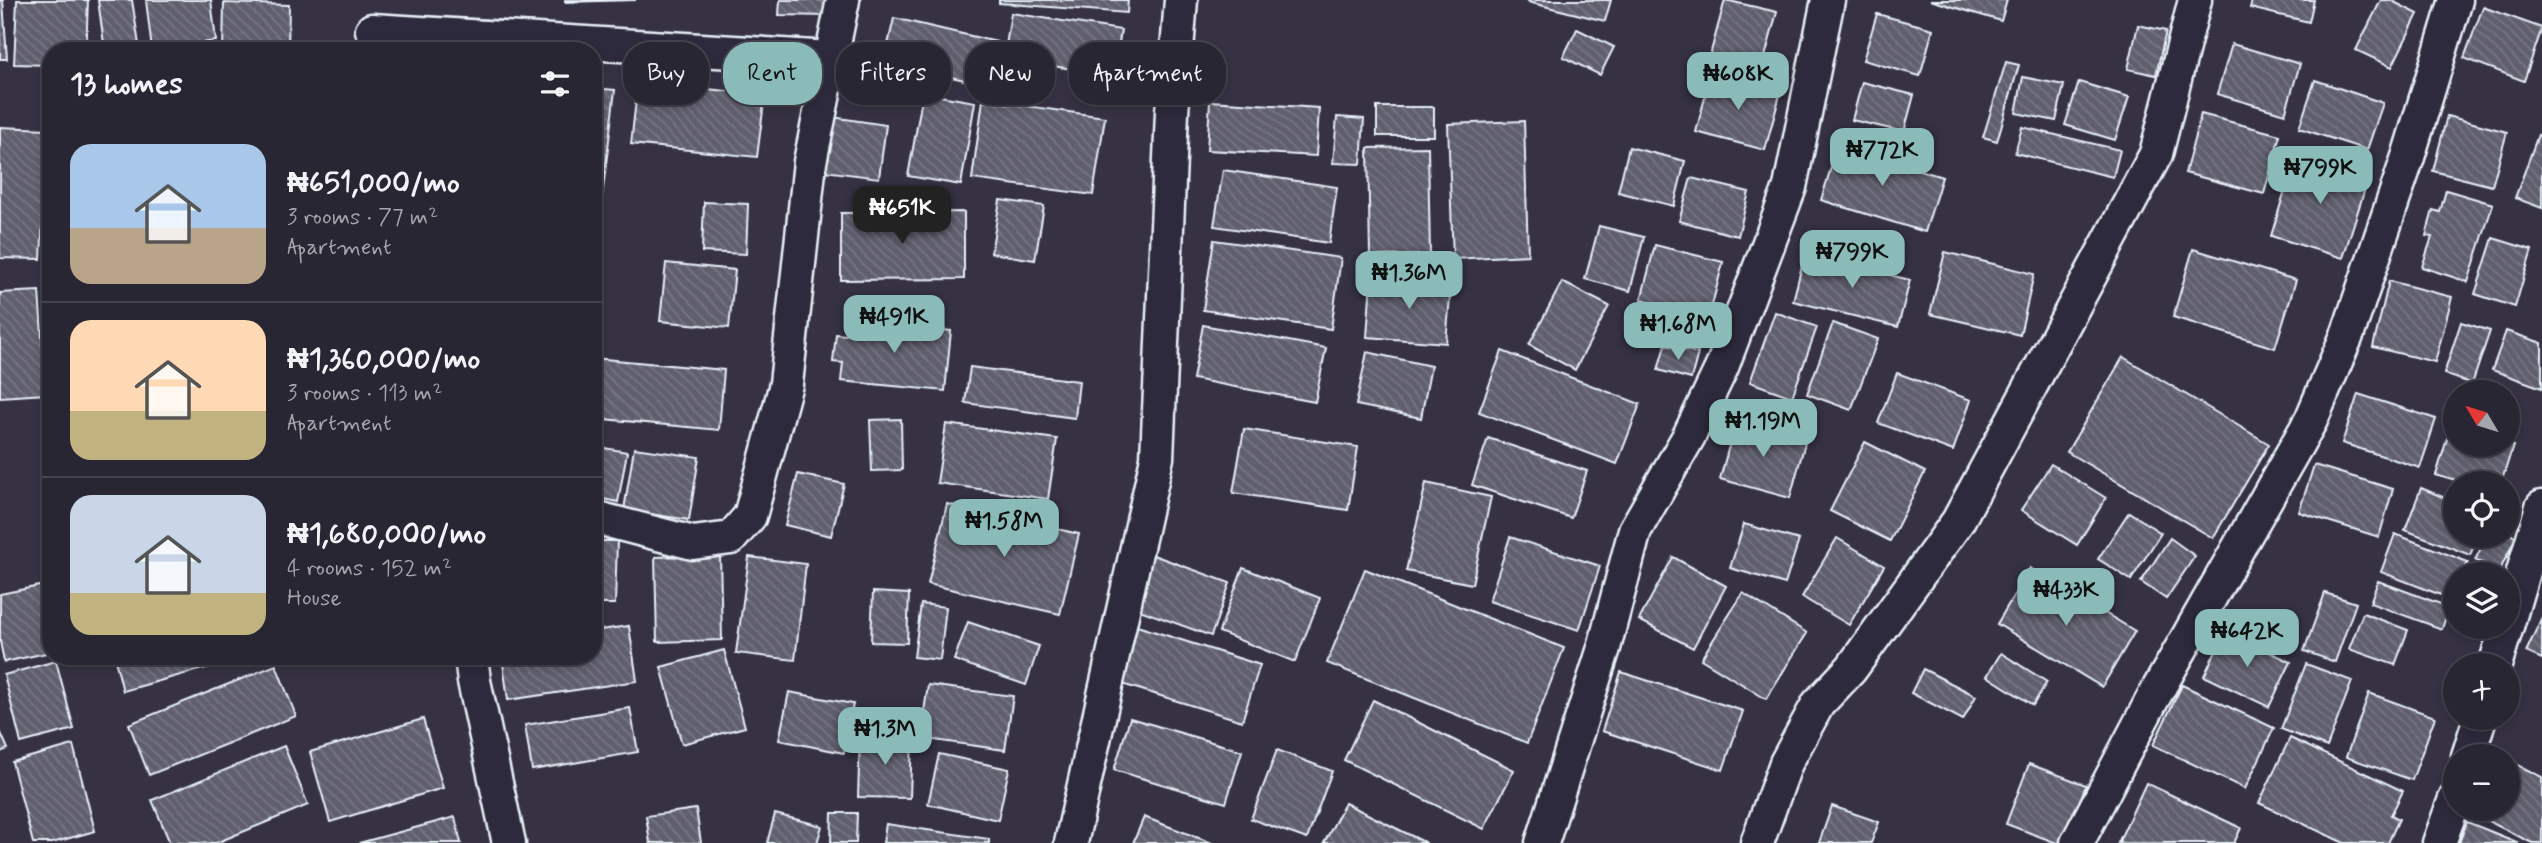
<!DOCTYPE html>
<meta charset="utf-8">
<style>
:root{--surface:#282633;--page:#302e3b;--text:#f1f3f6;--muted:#a5a5ac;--line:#44434e;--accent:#8bbbb9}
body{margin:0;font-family:Mynerve,sans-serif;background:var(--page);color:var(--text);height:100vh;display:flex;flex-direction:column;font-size:26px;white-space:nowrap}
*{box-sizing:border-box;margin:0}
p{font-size:23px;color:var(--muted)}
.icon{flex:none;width:38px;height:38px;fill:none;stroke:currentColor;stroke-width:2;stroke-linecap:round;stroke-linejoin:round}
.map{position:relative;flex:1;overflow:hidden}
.side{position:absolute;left:42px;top:42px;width:560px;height:623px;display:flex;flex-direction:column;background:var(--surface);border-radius:28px;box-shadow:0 4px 10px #0003,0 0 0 2px var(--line)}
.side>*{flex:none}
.guide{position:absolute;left:623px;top:42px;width:665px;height:63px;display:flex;gap:14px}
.needle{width:46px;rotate:308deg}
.tools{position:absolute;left:2443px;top:380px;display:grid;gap:14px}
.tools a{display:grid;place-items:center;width:77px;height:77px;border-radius:50%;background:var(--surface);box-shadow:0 4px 10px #0003,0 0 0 2px var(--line);font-size:35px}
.price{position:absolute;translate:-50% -60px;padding:0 16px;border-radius:14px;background:var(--accent);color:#111;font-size:23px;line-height:46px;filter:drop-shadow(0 2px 4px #0008)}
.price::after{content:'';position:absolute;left:50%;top:42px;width:21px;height:16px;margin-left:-10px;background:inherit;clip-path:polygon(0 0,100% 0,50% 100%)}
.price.current{background:#222;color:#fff}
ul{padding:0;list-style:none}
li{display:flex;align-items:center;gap:21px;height:175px;padding:0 28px}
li+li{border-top:2px solid var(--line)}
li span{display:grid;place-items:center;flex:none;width:196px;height:140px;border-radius:21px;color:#555}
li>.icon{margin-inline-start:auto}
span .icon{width:84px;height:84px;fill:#fffc;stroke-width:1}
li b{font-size:30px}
h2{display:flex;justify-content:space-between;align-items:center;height:84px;padding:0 28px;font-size:30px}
.chip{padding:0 24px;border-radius:28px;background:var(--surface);box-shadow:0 4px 10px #0003,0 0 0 2px var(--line);font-size:24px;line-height:63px}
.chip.current{background:var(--accent);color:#111}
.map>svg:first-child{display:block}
</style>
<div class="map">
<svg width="2542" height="843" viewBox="0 0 2542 843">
<defs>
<pattern id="building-back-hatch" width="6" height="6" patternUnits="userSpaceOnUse" patternTransform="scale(1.75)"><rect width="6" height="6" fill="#605e6e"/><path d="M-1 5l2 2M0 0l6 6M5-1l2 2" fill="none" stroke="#777683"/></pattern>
</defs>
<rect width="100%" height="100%" fill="#363244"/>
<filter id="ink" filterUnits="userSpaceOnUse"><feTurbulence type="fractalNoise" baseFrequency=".0143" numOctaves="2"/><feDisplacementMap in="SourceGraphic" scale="14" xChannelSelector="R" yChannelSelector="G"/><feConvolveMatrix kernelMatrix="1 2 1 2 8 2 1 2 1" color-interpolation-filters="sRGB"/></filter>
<g filter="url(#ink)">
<g fill="url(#building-back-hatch)" stroke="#e8f1f8" stroke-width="2">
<polygon points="0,0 3,0 7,59 0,59"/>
<polygon points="17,0 88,0 86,51 51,51 51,65 14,64"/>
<polygon points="98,0 132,0 140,51 105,51"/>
<polygon points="146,0 211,0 216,41 152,50"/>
<polygon points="565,0 636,0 565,2"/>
<polygon points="780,0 829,0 828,16 779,15"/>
<polygon points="999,0 1128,0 1127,13 999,3"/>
<polygon points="1529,0 1611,0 1605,21 1528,2"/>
<polygon points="1725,0 1777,12 1761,72 1709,59"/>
<polygon points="1930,0 2007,0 2001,21"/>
<polygon points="2252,0 2314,0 2309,22 2250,8"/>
<polygon points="2381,0 2390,0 2418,14 2392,67 2356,50"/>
<polygon points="224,3 289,5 288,51 223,51"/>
<polygon points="2483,7 2542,28 2524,81 2464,58"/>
<polygon points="1011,13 1121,30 1114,75 1004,59"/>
<polygon points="1877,14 1933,29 1920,76 1863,60"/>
<polygon points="894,18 997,42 987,85 884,62"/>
<polygon points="2138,25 2166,31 2156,75 2128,69"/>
<polygon points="1577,29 1614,47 1600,75 1563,57"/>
<polygon points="2232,44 2300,64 2285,114 2217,94"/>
<polygon points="2006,62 2019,65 1997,141 1983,137"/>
<polygon points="1711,74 1781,91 1765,150 1696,132"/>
<polygon points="2023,77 2064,85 2056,121 2016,113"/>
<polygon points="2315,80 2383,103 2367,150 2299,128"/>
<polygon points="638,82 765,95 757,157 631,144"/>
<polygon points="1862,82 1914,95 1904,132 1852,120"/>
<polygon points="2079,82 2129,97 2115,140 2065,125"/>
<polygon points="593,88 615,90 601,206 593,206"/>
<polygon points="923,93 975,102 961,185 908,176"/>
<polygon points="983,100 1105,117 1093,195 972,179"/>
<polygon points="1210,101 1319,108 1316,156 1207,150"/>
<rect x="1377" y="107" width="57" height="29"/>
<polygon points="2201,114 2280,135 2264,194 2185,173"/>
<polygon points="2447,116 2507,132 2492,186 2433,171"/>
<polygon points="832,117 886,125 879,178 824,171"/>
<polygon points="1337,117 1364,119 1361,164 1333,163"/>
<polygon points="1524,121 1528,255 1453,259 1448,124"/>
<polygon points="0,127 47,129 41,259 0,258"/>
<polygon points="2022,127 2120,150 2113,177 2015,153"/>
<polygon points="2538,135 2542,137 2542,208 2515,198"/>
<polygon points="1838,145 1942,177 1925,232 1821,200"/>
<polygon points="1428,147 1430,255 1370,256 1368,148"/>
<polygon points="1629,147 1685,161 1674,206 1618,192"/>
<polygon points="2296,154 2369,176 2343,258 2271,236"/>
<polygon points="1223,170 1337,187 1329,243 1214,226"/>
<polygon points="1691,178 1749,192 1738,236 1679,221"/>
<polygon points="2446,190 2493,204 2468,282 2422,267 2432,237 2426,236 2433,210 2440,212"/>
<polygon points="1000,200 1044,206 1035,260 991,253"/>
<polygon points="704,202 748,204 746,254 702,252"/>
<polygon points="964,212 964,279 841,280 841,213"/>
<polygon points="1599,226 1644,237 1630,291 1585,279"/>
<polygon points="2493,238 2532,250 2515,307 2475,294"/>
<polygon points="1214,240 1341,258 1331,329 1203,310"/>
<polygon points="1655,245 1723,262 1709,317 1641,300"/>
<polygon points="2193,249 2296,280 2275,348 2173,317"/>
<polygon points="1945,252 2034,274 2020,335 1930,314"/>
<polygon points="1805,254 1910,280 1898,327 1793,301"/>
<polygon points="666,263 735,270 729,328 660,321"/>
<polygon points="1371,280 1451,286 1446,343 1367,337"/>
<polygon points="2389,281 2452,297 2435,362 2373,347"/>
<polygon points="1562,282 1609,306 1575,370 1529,345"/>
<polygon points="39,291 46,394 0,397 0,293"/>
<polygon points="1775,312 1817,327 1792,397 1750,382"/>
<polygon points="848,320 951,331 945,391 841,381 843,363 833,362 836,334 846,335"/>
<polygon points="2461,322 2490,331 2472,384 2444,374"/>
<polygon points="1833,323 1878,339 1851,410 1807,394"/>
<polygon points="1203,325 1326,348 1315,402 1193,379"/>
<polygon points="2506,331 2542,343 2542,388 2492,370"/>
<polygon points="1665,345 1698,353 1691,379 1658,370"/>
<polygon points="1502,351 1640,404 1617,464 1479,412"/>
<polygon points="1367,352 1431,366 1421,418 1356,405"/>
<polygon points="2123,357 2269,444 2213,538 2067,452"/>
<polygon points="593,358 724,370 719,430 593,418"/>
<polygon points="970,367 1079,381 1075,418 965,403"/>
<polygon points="1897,373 1971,400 1953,451 1878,423"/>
<polygon points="2358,394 2436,419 2420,468 2342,443"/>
<polygon points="901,419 902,470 872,471 870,420"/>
<polygon points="1736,420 1806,439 1790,498 1720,479"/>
<polygon points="946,424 1057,439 1048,499 937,483"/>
<polygon points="2451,426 2455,428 2455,444 2513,446 2501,483 2462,483 2436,475"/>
<polygon points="1244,429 1358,447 1348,510 1233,493"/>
<polygon points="1488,438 1587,471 1571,518 1472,485"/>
<polygon points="1865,442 1925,472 1890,541 1830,511"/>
<polygon points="593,446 627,452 618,502 593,497"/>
<polygon points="634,448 699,457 689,520 624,510"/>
<polygon points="2051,464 2106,498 2077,545 2021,510"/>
<polygon points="2314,465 2393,489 2379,537 2299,512"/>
<polygon points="798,474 844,484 831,536 785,525"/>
<polygon points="1426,483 1491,497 1472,584 1406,571"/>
<polygon points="2421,488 2455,502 2455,536 2478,536 2470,555 2405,530"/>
<polygon points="947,504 1079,534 1060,614 928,584"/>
<polygon points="2129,512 2161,533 2131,580 2098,559"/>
<polygon points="1744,524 1799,540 1785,584 1730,568"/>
<polygon points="2508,533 2516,537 2499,572 2475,560 2487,536 2508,536"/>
<polygon points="2395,534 2468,562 2463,574 2455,574 2454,600 2381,572"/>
<polygon points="1510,537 1600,566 1579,630 1489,601"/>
<polygon points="1837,538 1884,566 1849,625 1802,597"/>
<polygon points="2170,538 2195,556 2166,599 2141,582"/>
<polygon points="593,541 617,541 615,604 593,604"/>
<polygon points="720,555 722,640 657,642 655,557"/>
<polygon points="1153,555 1230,583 1211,636 1134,608"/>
<polygon points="749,557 806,564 795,660 736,653"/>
<polygon points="1673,557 1726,586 1693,648 1639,620"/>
<polygon points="1243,568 1320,598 1295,662 1219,632"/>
<polygon points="2030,568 2135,631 2102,687 1997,624"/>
<polygon points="1365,569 1564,648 1527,743 1327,663"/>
<polygon points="2378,581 2449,607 2442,629 2370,603"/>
<polygon points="49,584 51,652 4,662 0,641 0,594"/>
<polygon points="873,592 909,594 907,643 871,642"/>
<polygon points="1743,593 1807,633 1766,699 1701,659"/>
<polygon points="2325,593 2356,603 2335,662 2304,651"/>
<polygon points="921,604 946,607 940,660 914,657"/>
<polygon points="2363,613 2408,630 2395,665 2349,649"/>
<polygon points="2542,617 2542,659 2526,652"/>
<polygon points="968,622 1039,646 1026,685 954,660"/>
<polygon points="629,626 637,681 508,700 502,656 593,656 593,631"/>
<polygon points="1137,626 1260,665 1242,721 1119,683"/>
<polygon points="2225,631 2291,662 2269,707 2204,676"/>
<polygon points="724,650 745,727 682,744 661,667"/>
<polygon points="2001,653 2047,682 2033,705 1987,676"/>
<polygon points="114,656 249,656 123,691"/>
<polygon points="56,661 74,729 21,743 4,675"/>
<polygon points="2306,664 2352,681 2327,747 2281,729"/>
<polygon points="276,665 296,716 149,775 129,724"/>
<polygon points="1923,669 1976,696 1963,720 1911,693"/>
<polygon points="1621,672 1743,711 1723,770 1602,731"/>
<polygon points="928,685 1013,696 1005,750 920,738"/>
<polygon points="2182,685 2274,728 2245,789 2153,745"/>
<polygon points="789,692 853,704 844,753 779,740"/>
<polygon points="2369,693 2435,717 2412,780 2346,757"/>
<polygon points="1373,700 1514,770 1484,829 1344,760"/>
<polygon points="630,708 638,752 532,770 525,725"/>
<polygon points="1130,718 1242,751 1226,803 1114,770"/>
<polygon points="423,719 443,788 330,822 310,752"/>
<polygon points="0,731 8,749 0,752"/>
<polygon points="860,736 912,738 910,798 858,797"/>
<polygon points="2290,738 2403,791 2391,815 2399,819 2388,843 2344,843 2259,803"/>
<polygon points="73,745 95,831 52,843 33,843 12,762"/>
<polygon points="284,746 308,805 216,843 170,843 152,800"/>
<polygon points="1277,750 1332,771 1307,839 1251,819"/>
<polygon points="939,754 1009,769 998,820 928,804"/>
<polygon points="2508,760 2542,777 2542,843 2532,843 2476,815 2480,808 2508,808"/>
<polygon points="2029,764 2086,785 2063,843 2057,843 2006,824"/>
<polygon points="2146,783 2241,828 2234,843 2118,843"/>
<polygon points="1345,803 1426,843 1324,843"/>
<polygon points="1832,806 1879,822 1871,843 1819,843"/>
<polygon points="696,809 701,843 650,843 646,816"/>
<polygon points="832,813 857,813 856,843 831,843"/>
<polygon points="775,814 822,826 817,843 767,843"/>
<polygon points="455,817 461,843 359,843"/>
<polygon points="1144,817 1212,843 1133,843"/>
<polygon points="2467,822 2519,843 2459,843"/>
<polygon points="886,824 989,839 989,843 883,843"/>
</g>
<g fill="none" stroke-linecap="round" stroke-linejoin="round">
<defs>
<g id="minor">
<polyline points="372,30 831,58"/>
<polyline points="593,517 693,543 731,538 750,516 786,384 810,162 843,0"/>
<polyline points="2508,623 2542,507"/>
<polyline points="471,656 474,681 509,843"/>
<polyline points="2495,665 2507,626"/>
<polyline points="2468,756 2480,718"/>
<polyline points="1071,843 1157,458 1172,112 1181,0"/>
<polyline points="1542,843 1604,648 1635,530 1689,436 1722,367 1790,187 1828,0"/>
<polyline points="1757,843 1786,763 1818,704 1851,669 1958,521 2156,154 2195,0"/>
<polyline points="2077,843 2152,700 2311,420 2348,333 2408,157 2456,0"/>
<polyline points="2439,843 2455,799"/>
</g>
</defs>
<use href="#minor" stroke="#e8f1f8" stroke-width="37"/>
<use href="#minor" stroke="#2f2a3d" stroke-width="32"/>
</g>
</g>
</svg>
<div class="tools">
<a><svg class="needle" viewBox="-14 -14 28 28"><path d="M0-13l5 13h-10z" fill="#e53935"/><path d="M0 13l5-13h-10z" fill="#a5a5ac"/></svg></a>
<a><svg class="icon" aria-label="locate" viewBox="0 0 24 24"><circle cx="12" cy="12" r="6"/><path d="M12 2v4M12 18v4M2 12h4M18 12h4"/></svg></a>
<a><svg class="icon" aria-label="layers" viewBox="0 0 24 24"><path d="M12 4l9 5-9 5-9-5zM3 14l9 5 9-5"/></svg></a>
<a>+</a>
<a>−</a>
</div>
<b class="price" style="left:1738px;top:112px">₦608K</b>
<b class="price" style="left:1882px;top:188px">₦772K</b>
<b class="price" style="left:2320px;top:206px">₦799K</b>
<b class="price current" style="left:902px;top:246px">₦651K</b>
<b class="price" style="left:1852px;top:290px">₦799K</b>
<b class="price" style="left:1409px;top:311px">₦1.36M</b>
<b class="price" style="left:894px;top:355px">₦491K</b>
<b class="price" style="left:1678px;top:362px">₦1.68M</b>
<b class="price" style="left:1763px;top:459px">₦1.19M</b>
<b class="price" style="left:1004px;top:559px">₦1.58M</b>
<b class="price" style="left:2066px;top:628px">₦433K</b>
<b class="price" style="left:2247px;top:669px">₦642K</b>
<b class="price" style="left:885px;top:767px">₦1.3M</b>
<div class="guide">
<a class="chip">Buy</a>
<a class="chip current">Rent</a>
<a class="chip">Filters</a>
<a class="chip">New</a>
<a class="chip">Apartment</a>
</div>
<section class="side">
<h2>13 homes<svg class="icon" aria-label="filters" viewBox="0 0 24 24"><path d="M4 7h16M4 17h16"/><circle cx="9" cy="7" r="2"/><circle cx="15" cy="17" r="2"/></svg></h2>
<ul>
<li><span style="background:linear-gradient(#a9c7e8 60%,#b9a48a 0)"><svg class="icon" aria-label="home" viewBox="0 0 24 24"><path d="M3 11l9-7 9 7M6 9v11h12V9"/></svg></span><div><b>₦651,000/mo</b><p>3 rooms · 77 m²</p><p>Apartment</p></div></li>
<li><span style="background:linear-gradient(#ffd9b3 65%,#c2b280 0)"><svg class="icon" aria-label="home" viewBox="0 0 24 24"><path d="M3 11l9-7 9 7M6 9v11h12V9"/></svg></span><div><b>₦1,360,000/mo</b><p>3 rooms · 113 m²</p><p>Apartment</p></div></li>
<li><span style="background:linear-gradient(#c9d6e8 70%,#c2b280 0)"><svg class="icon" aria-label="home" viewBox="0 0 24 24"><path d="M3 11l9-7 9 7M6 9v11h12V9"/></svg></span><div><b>₦1,680,000/mo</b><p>4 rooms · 152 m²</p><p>House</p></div></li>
</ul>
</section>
</div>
